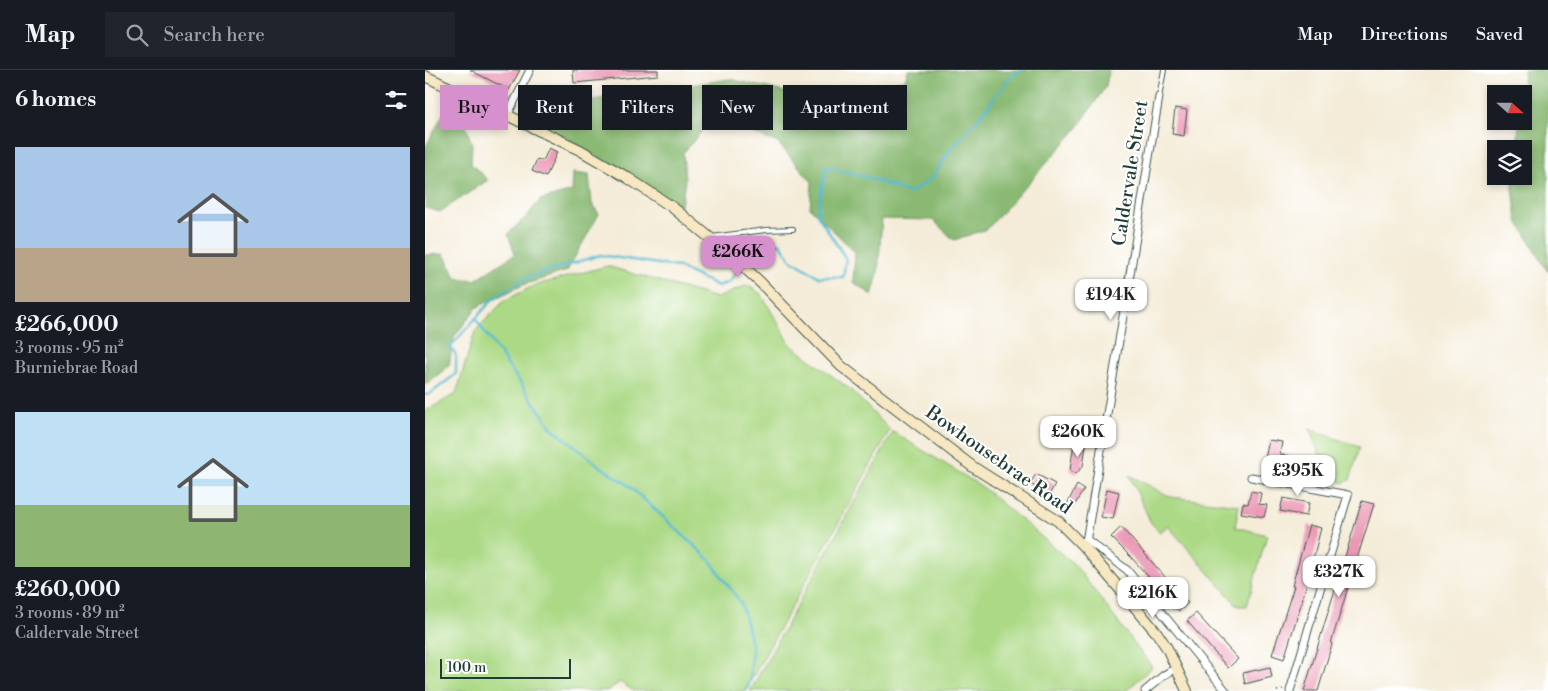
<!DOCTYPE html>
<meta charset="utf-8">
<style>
:root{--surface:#171b24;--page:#20242c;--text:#f1f3f6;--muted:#9ea1a6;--line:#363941;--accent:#d690ce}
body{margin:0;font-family:"Libre Bodoni",serif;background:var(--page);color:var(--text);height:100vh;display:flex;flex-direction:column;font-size:19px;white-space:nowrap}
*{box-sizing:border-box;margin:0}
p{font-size:16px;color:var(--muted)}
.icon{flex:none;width:28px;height:28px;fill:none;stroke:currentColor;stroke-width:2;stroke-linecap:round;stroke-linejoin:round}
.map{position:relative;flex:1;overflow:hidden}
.details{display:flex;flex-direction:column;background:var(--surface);width:425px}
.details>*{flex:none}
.guide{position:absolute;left:15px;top:15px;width:475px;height:45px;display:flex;gap:10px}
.needle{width:32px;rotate:111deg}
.controls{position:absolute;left:1062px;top:15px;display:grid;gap:10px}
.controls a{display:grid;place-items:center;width:45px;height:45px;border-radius:0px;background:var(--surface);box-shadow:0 2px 8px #0003;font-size:25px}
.scale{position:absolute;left:15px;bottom:12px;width:131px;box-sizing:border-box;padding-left:5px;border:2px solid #1f3d34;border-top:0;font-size:14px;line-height:18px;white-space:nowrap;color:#1f3d34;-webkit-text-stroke:4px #fff;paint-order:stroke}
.price{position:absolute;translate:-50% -42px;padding:0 11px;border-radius:10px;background:#fff;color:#222;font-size:16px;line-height:32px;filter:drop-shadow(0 1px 2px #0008)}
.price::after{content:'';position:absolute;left:50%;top:30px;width:15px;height:11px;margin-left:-8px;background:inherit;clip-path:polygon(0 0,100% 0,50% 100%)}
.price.on{background:var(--accent);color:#111}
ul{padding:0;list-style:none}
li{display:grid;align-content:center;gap:10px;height:265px;padding:0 15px}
li span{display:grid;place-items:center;height:155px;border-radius:0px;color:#555}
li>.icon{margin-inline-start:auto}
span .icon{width:90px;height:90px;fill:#fffc;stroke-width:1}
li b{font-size:21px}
h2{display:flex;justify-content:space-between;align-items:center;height:60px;padding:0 15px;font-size:21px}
.pill{padding:0 18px;border-radius:0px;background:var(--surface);box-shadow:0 2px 8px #0003;font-size:18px;line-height:45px}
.pill.on{background:var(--accent);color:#111}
header{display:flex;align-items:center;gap:30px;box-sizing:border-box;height:70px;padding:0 25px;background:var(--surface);border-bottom:1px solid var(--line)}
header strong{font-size:24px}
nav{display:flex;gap:28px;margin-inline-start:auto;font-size:18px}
.search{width:350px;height:45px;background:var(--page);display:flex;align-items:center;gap:12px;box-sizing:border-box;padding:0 18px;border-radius:0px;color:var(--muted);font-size:19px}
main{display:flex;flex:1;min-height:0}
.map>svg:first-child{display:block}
</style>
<header>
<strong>Map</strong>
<div class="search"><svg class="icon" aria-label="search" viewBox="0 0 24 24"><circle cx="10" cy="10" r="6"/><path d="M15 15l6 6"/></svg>Search here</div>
<nav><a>Map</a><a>Directions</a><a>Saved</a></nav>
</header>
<main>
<section class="details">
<h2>6 homes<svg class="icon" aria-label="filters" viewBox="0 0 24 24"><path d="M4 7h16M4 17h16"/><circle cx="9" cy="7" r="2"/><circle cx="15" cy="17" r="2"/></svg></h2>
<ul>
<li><span style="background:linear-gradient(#a9c7e8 65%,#b9a48a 0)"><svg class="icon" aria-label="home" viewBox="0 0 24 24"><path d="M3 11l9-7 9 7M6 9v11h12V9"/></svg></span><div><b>£266,000</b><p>3 rooms · 95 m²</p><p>Burniebrae Road</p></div></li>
<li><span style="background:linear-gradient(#bfe0f5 60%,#8fb573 0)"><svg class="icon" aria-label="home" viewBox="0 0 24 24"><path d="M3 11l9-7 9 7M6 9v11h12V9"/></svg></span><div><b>£260,000</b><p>3 rooms · 89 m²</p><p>Caldervale Street</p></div></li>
</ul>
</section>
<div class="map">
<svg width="1123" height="621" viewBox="0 0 1123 621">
<rect width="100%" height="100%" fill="#fff"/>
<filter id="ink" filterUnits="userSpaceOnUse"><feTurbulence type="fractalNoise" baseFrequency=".02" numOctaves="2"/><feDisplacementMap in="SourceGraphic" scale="10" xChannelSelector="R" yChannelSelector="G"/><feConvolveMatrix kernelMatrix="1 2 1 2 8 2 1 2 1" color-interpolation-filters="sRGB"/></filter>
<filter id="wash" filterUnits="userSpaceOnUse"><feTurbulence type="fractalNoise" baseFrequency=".0096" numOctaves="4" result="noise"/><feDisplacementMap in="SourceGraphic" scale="20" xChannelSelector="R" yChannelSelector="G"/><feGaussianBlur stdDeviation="1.12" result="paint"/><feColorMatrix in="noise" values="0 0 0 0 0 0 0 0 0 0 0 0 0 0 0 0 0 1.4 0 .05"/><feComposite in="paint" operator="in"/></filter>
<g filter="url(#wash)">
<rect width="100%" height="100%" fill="#f4ecd8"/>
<g fill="#acd985" stroke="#668b5c">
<polygon points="182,196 292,228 323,215 336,224 366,275 426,320 465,360 320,621 209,621 195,612 182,621 0,621 0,341 31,324 50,261 79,231 108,216"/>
<polygon points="884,359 935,377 925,410 917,413 896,388"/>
<polygon points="468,362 556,416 650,495 727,597 701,621 325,621"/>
<polygon points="704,405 746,427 814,435 810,457 842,465 822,536 813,536 743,456 735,462 726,453"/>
</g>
<g fill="#89b972" stroke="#547b53">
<polygon points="483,0 684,0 681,16 651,60 562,159 529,170 508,150 457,149 453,204 447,225 428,212 430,182 385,138 387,112 353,73 288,48 258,83 260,110 256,136 107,48 130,36 305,9 376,26 480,10"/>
<polygon points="1099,0 1123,0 1123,202 1092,150 1088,118 1089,106 1099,106 1099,79 1092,79 1094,51 1099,51 1099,24 1097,24"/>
<polygon points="22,37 39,51 47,74 46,94 63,110 15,142 0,138 0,78"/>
<polygon points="148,103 164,105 167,134 174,144 142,201 98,215 52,237 29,267 24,296 0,315 0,185 19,184 31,208 50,210 90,184 83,164 101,147 115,130 147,121"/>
</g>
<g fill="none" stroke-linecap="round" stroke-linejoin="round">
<g stroke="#53b8d2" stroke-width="2.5">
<polyline points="318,193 332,171 356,174 365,189 394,207 418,207 421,189 392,144 401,97 445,108 485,123 507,108 526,79 556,45 585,7 597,0"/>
<polyline points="50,248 126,357 176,397 202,414 284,489 316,533 327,577 325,612 321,621"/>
<polyline points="0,325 5,324 31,304 31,285 25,277 68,229 98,209 175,185 253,197 293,216 304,212 315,198"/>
</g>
</g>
<g id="blocks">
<g fill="#eb98b5">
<polygon points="45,0 95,0 84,20"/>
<polygon points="148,0 233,0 233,5 149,13"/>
<polygon points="750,38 762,40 759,66 747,64"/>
<polygon points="124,78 132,82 121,107 107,101 112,89 118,91"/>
<polygon points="844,370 857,372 855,384 892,392 889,405 839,393"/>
<polygon points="649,373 661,375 658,396 651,404 645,400"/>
<polygon points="611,404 630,414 622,429 612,423 614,419 605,414"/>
<polygon points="652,415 659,419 648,438 642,434"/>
<polygon points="682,419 694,422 688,449 676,447"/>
<polygon points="826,421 836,423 834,434 842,435 839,447 816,443 818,433 823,434"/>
<polygon points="858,428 884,433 881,446 855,441"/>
<polygon points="937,431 949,434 906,573 907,574 893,621 879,621"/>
<polygon points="884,455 896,458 877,531 859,589 847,585 869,516 867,516"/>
<polygon points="696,457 763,533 754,541 705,486 686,467"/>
<polygon points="771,543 813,589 803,598 762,551"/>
<polygon points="845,597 847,607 820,614 818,603"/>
</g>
</g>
</g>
<g filter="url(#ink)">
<use href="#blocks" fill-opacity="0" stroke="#3f574d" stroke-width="1"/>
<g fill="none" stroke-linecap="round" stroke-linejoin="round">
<defs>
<g id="lane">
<polyline points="734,27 739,0"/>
<polyline points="286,167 341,160 368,159"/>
</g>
<g id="street">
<polyline points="82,46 105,0"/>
<polyline points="826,407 923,425 865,621"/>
<polyline points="661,469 702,500 801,621"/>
<polyline points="660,478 734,27"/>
<polyline points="720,621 739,605 751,598"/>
</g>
<polyline id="secondary" points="0,6 155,80 203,108 247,137 306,185 336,213 416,296 548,397 633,451 660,478 732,563 742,578 762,621"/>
</defs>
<use href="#lane" stroke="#3f574d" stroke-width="6"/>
<use href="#street" stroke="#3f574d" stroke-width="9"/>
<use href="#secondary" stroke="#3f574d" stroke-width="12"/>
<polyline stroke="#3f574d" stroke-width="2" stroke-dasharray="1 4" stroke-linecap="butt" points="852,621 859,619"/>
<use href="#lane" stroke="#fff" stroke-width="4"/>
<use href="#street" stroke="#fff" stroke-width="7"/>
<use href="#secondary" stroke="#f7e8c3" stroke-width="10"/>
</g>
</g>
<g text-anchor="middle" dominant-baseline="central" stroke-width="4" stroke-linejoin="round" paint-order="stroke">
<g font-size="19" fill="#1f3d34" stroke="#fff">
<text transform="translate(705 103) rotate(-81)">Caldervale Street</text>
<text transform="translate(574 390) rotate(35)">Bowhousebrae Road</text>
</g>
</g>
</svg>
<div class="controls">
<a><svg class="needle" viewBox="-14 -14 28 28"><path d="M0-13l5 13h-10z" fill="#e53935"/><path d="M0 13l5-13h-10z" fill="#9ea1a6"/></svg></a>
<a><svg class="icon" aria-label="layers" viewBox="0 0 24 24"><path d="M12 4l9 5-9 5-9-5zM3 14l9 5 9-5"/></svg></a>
</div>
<div class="scale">100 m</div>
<b class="price on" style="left:313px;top:208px">£266K</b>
<b class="price" style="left:686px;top:251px">£194K</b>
<b class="price" style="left:653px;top:388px">£260K</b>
<b class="price" style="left:873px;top:427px">£395K</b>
<b class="price" style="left:914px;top:528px">£327K</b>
<b class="price" style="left:728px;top:549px">£216K</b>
<div class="guide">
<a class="pill on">Buy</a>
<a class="pill">Rent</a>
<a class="pill">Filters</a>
<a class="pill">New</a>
<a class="pill">Apartment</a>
</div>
</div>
</main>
